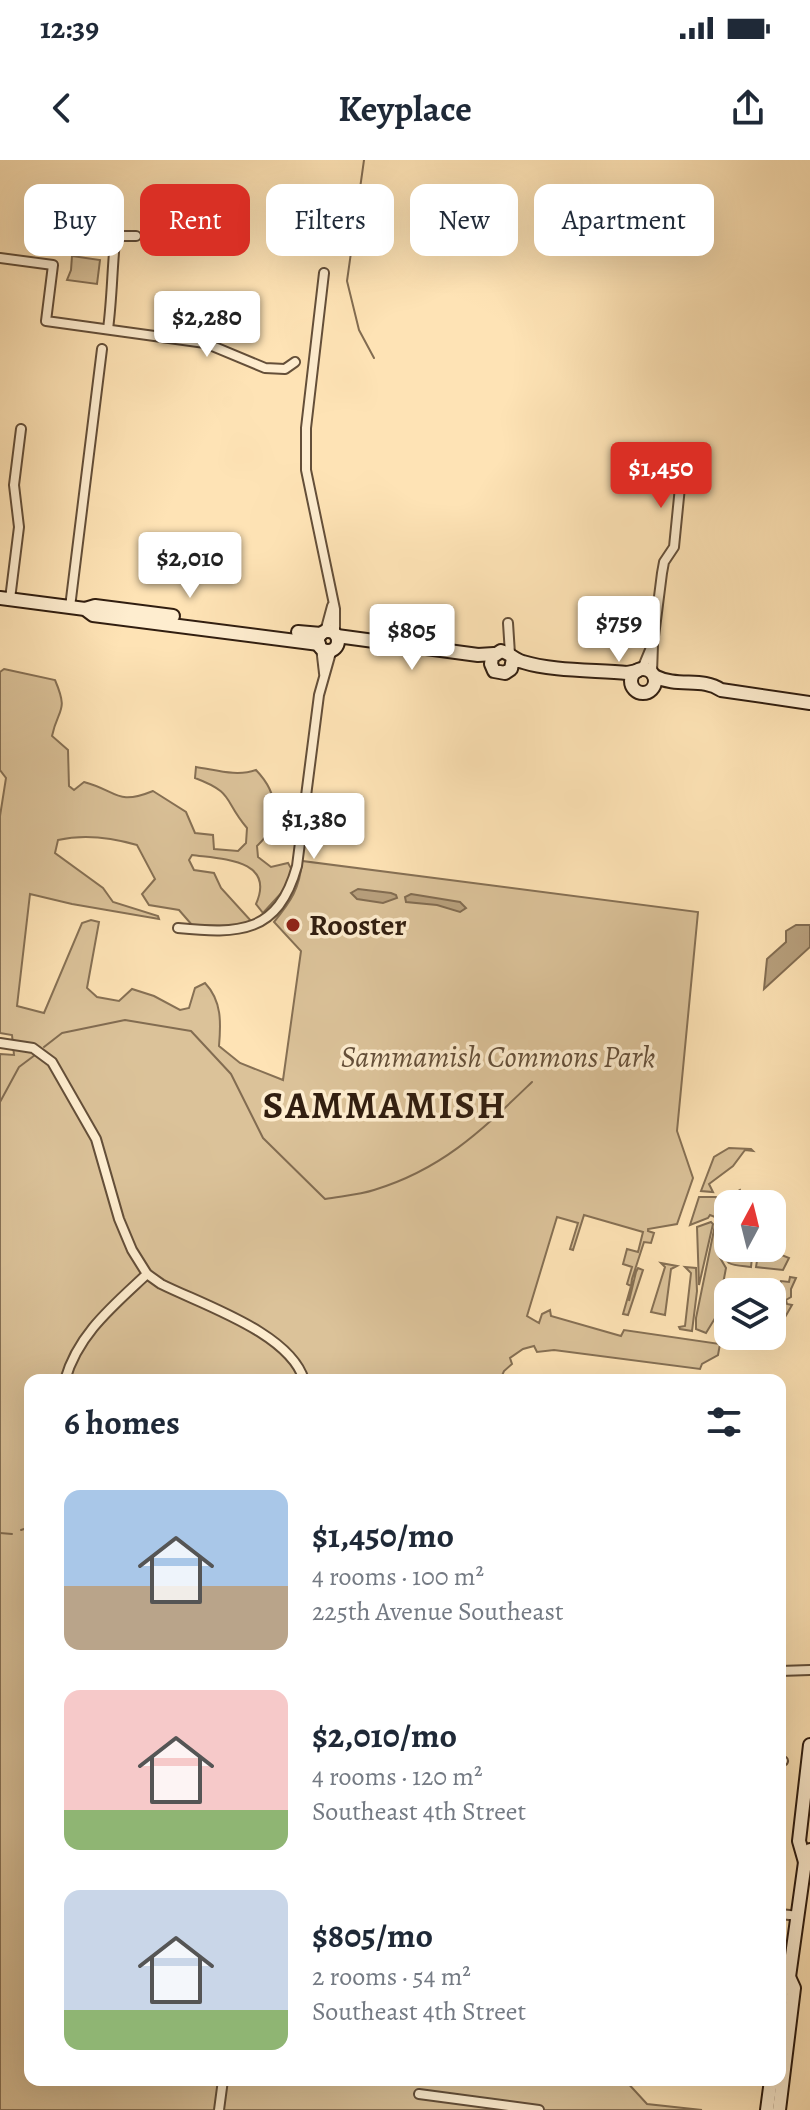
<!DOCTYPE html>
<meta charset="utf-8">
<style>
:root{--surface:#fff;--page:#f2f2f3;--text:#1f2937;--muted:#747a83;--accent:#d93025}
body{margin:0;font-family:Alegreya,serif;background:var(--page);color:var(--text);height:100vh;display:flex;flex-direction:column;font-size:30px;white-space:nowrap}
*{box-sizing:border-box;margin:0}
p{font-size:26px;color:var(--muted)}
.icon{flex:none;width:44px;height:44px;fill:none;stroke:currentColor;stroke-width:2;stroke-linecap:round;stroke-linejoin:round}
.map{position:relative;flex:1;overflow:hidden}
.drawer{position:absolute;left:24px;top:1214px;width:762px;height:712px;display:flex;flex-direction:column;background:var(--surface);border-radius:16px;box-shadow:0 8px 32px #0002}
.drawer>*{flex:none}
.hud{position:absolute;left:24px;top:24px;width:762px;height:72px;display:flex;gap:16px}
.needle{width:52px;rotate:7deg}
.fabs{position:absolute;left:714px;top:1030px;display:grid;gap:16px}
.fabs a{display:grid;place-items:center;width:72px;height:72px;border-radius:16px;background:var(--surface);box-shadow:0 8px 32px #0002;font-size:40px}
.price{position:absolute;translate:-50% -68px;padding:0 18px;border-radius:8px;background:#fff;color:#222;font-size:26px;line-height:52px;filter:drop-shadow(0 2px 4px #0008)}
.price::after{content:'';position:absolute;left:50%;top:48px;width:24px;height:18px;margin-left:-12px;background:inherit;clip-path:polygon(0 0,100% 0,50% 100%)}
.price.on{background:var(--accent);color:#fff}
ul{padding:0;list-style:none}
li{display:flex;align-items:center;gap:24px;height:200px;padding:0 40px}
li span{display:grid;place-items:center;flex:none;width:224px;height:160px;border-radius:16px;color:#555}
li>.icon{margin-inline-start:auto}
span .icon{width:96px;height:96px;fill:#fffc;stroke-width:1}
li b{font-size:34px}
h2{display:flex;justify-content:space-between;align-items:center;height:96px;padding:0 40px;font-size:34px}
.tag{padding:0 28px;border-radius:16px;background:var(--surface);box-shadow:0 8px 32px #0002;font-size:28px;line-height:72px}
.tag.on{background:var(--accent);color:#fff}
.status{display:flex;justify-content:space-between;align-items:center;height:56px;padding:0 40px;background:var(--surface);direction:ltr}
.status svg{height:22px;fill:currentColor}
header{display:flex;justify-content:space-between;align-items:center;height:104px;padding:0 40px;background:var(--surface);font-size:36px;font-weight:700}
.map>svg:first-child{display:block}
</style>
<div class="status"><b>12:39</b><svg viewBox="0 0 49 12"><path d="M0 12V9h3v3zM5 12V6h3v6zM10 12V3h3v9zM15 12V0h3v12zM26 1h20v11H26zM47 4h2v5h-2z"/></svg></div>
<header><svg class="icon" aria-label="back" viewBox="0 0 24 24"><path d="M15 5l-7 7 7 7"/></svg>Keyplace<svg class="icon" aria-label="share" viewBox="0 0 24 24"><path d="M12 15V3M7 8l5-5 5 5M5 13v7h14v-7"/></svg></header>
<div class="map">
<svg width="810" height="1950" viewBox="0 0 810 1950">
<rect width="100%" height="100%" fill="#fee3b5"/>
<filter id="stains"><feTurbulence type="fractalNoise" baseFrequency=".0025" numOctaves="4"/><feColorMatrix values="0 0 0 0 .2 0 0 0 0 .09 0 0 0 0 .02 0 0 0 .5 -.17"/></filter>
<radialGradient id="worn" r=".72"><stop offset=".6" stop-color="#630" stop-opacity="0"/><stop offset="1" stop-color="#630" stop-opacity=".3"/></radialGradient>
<g fill="#dbc299" stroke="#867054" stroke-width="2">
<polygon points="72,96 100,100 97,124 67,120 71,110"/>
<path d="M4 509 55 520C69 553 58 547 52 576L68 590 69 626 74 630 84 622C118 631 116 646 153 631L186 652 195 673 213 675 214 689 238 691 246 683 247 668C223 640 235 633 195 618L196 607C216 610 237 617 256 610 279 634 282 663 257 686L258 697 271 707 288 703 292 710 284 730 263 753 256 744C276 699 221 699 192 695L189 700 194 710 214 713 221 728 252 762 238 766 192 765 179 750 149 745 142 734 155 719 137 685C113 678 84 674 58 680L55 693 103 728 113 742 158 756 159 759 72 744 30 734 17 846 44 853 82 763 91 760 99 762 87 828 97 837 119 841 132 829 154 836 180 850 189 848 195 828 205 823C222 841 221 863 219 886L240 903 283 920 301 791 274 762C291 741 300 728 302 701L698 752 677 971 693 1018 677 1064 648 1069V1071L654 1073 651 1083 644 1082 632 1119 629 1141 636 1112 638 1108 643 1110 628 1155 623 1154 631 1126 627 1124 632 1107 623 1104 627 1089 638 1092 643 1072 584 1055 573 1090 570 1089 578 1063 557 1057 527 1156 539 1163 542 1154 550 1150 551 1156 621 1176 624 1170 720 1184 718 1195 702 1204 700 1209 554 1190 537 1192 534 1186 523 1189 510 1198 512 1204 504 1211 500 1220H30V1920H625L647 1944 702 1950H0V894L14 895 12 875 0 873V656L6 618 0 610V512Z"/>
<polygon points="729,988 751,989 753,991 745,990 733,1006 709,1024 713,1032 701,1031 714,997"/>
<polygon points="740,1030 744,1040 728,1044 728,1049 720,1059 710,1055 708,1058 690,1065 699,1037 716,1037 719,1042"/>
<polygon points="711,1062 713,1064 699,1125 697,1067"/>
<polygon points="715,1065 717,1066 716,1091 726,1108 717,1155 706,1173 696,1169 696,1158"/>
<path d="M722 1068 728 1071V1088H753L751 1107C745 1106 734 1106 729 1103 720 1095 719 1078 722 1068Z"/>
<polygon points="759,1088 765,1088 789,1098 783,1110 756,1107"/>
<polygon points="661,1103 677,1106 671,1109 665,1155 651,1152 665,1107"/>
<polygon points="685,1107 696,1108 697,1131 692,1171 680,1169 679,1167 685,1166 691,1113"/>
<polygon points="790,1117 796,1118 791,1129 791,1137 786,1140 787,1144 792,1145 784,1159 781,1159 777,1152 781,1121 789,1122"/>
</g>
<g fill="#b8a07d" stroke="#826c51" stroke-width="2">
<polygon points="358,729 391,733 396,735 397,738 383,743 357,739 351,733"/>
<polygon points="411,734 460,742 466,748 460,752 437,745 406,742 405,737"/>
<polygon points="796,765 810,765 810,787 764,829 767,799 786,782 786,771"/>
</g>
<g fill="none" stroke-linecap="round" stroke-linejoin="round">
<g stroke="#826c51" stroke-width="2">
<polyline points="364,0 347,121 359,170 374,198"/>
<path d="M44 887 62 873 125 860 191 871 231 914 263 978 325 1039C341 1036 359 1035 374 1030 443 1009 482 970 532 922"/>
<polyline points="0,942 19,907 35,895"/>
<polyline points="21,1370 30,1367"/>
<polyline points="0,1373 12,1374"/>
</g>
<defs>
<g id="street">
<polyline points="0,98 53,105 46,161 205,183 265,208 285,209 295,202"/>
<polyline points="324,113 306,268 306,310 335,449 335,474"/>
<path d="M108 169C112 139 112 111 115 81L122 76H136"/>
<polyline points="10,439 19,367 14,325 21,269"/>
<polyline points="70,447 102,189"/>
<polyline points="508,463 510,494"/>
<polyline points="325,472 332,446"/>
<polyline points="321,487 324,513"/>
<polyline points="642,509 652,485"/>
<polyline points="652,513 653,484 662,413 664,402 674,387 682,307"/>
<path d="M178 768C239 774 278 774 297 706L319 535 332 489"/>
<path d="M0 883 33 888 52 902 96 979 119 1059 132 1090 147 1114 161 1124C203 1145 290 1173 304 1220"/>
<path d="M65 1220C78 1174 113 1146 147 1114"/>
<polyline points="780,1511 810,1510"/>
<polyline points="780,1600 783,1601"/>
<polyline points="780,1754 799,1756"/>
<polyline points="419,1934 539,1950"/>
<polyline points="219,1950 223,1920"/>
</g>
<g id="secondary">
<polyline points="0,438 85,449 93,455 319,484"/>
<polyline points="85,449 95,446 173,456"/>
<circle cx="328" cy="481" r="10"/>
<polyline points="298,472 321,474"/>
<polyline points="337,476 478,495 494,494"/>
<path d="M513 498 511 509 505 513 494 511 491 504 492 497 501 491C510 493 514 500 523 502 551 511 596 510 627 513L637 511"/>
<circle cx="643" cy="521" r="12"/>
<path d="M654 516C678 528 702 517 721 530L810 543"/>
<polyline points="805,1702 799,1681 810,1585"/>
<polyline points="780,1849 783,1824 789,1817 805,1702 810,1690"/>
<polyline points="767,1950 771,1920"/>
<polyline points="779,1950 794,1828 789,1817"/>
</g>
</defs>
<use href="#street" stroke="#644f39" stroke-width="12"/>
<use href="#secondary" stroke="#311e10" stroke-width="16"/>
<use href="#street" stroke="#feedcf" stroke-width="8"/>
<use href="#secondary" stroke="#feedcf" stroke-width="12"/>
</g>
<circle fill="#8f2418" stroke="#feedcf" stroke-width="3" cx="293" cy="765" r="8"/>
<g text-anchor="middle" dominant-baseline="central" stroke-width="7" stroke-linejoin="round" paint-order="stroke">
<g font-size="30" font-weight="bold" fill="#311e10" stroke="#feedcf" text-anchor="start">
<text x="309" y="765">Rooster</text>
</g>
<g font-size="30" font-style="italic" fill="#644f39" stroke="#feedcf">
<text x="498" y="897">Sammamish Commons Park</text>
</g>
<g font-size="38" font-weight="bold" letter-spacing="2" fill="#311e10" stroke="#feedcf">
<text x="385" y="945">SAMMAMISH</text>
</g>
</g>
<rect width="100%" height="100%" filter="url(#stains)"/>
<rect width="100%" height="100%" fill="url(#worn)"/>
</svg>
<div class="fabs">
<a><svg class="needle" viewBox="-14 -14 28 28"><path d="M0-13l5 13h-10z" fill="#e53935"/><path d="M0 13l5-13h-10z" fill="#747a83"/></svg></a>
<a><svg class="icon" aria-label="layers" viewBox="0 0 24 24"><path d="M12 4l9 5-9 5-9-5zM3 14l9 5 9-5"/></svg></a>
</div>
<b class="price" style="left:207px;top:199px">$2,280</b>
<b class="price on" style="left:661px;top:350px">$1,450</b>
<b class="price" style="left:190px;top:440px">$2,010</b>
<b class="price" style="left:619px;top:504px">$759</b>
<b class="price" style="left:412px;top:512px">$805</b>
<b class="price" style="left:314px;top:701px">$1,380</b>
<div class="hud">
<a class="tag">Buy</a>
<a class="tag on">Rent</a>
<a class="tag">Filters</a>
<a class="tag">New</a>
<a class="tag">Apartment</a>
</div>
<section class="drawer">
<h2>6 homes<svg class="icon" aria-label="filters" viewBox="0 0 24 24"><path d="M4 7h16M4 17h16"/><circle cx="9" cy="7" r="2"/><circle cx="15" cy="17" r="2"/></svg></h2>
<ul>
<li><span style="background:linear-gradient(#a9c7e8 60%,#b9a48a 0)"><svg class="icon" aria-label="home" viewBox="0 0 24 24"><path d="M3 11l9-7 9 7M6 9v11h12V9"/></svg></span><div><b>$1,450/mo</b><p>4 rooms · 100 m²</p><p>225th Avenue Southeast</p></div></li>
<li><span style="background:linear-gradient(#f6c9c9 75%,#8fb573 0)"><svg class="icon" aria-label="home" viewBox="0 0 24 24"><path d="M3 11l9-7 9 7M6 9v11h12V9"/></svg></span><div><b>$2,010/mo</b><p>4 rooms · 120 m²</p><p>Southeast 4th Street</p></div></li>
<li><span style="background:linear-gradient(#c9d6e8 75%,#8fb573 0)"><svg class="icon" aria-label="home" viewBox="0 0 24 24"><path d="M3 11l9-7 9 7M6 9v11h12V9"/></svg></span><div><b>$805/mo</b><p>2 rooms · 54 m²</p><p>Southeast 4th Street</p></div></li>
</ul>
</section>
</div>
